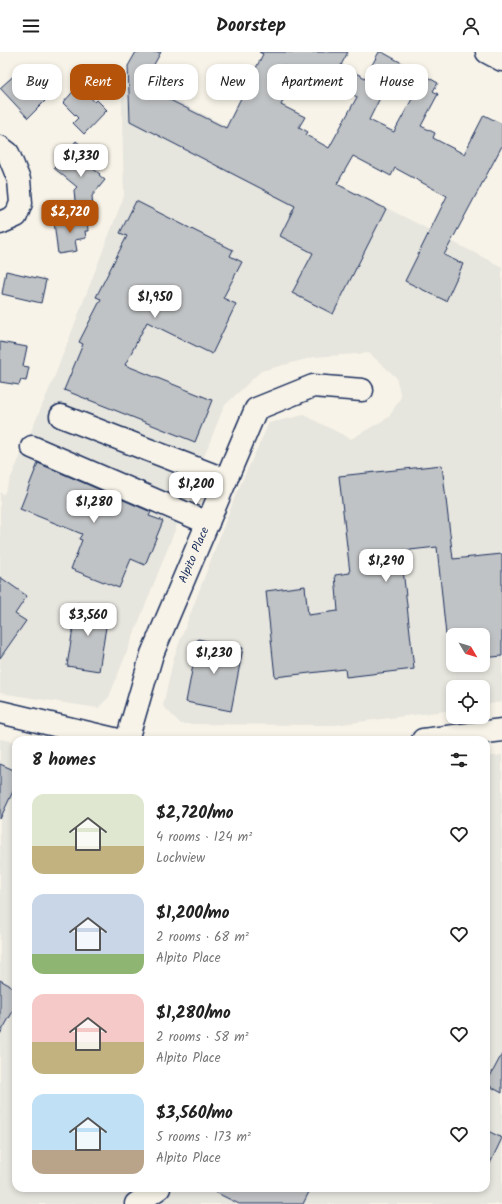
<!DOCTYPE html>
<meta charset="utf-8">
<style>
:root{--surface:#fff;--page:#f2f2f2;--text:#222;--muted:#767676;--accent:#b45309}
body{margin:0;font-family:Kalam,sans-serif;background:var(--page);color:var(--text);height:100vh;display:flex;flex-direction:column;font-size:15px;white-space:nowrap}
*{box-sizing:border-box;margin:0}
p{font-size:13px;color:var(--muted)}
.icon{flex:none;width:22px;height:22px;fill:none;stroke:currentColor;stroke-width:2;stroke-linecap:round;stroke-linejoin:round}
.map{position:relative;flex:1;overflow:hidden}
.details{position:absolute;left:12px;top:684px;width:478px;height:456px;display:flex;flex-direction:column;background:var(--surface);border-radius:12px;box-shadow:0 2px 6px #0003}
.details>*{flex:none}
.hud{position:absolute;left:12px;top:12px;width:478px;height:36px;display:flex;gap:8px}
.needle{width:26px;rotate:128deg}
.tools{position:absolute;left:446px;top:576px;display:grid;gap:8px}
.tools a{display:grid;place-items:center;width:44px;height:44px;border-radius:8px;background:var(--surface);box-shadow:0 2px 6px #0003;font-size:20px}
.price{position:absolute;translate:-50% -34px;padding:0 9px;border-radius:8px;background:#fff;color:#222;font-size:13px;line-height:26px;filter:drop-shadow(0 1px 2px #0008)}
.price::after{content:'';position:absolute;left:50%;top:24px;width:12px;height:9px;margin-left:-6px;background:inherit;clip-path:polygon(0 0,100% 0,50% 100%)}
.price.selected{background:var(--accent);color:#fff}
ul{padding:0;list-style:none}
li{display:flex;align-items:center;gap:12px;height:100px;padding:0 20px}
li span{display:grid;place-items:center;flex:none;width:112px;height:80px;border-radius:12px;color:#555}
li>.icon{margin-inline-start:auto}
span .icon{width:48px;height:48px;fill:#fffc;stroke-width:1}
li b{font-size:17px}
h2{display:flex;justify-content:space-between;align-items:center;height:48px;padding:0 20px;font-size:17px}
.chip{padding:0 14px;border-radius:12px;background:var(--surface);box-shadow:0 2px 6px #0003;font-size:14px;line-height:36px}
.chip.selected{background:var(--accent);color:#fff}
header{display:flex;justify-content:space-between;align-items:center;height:52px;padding:0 20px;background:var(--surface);font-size:18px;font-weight:800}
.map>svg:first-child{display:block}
</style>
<header><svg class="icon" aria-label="menu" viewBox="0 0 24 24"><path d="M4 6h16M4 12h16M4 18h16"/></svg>Doorstep<svg class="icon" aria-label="person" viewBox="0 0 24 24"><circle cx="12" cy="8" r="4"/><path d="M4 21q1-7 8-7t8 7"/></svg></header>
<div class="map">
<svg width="502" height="1152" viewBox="0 0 502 1152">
<rect width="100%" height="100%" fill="#f7f3e8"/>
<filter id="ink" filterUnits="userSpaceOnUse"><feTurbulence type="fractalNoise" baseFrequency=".025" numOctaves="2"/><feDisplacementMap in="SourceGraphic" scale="8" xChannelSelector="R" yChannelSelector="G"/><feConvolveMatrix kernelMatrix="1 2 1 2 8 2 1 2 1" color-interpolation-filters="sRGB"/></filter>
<g filter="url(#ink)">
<g fill="#e6e5de" fill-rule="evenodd">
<path d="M121 20 502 215V650L483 653V635H453V658L334 673 181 672 163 654 174 605 236 442 269 371 304 363 351 387 389 365 401 345 396 325 369 301 314 305 261 319 224 354 109 645 98 656 0 641V441L4 442 54 326 124 144ZM453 583H483V613H453Z"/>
<polygon points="0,687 16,690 16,1136 486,1136 486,705 502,703 502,1152 0,1152"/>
</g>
<g fill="#c0c3c5" stroke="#1b2f5e" fill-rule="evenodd">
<path d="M136 0H161L142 34 226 76 263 2 259 0H348L341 13 365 26 379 0H382L438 31 433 39 438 42 421 74 435 81 433 86 464 102 484 63 502 72V94L444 203 463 212 446 249 405 229 447 144 395 116 391 124 353 104 337 132 386 157 333 262 292 241 313 201 280 184 295 154 130 69 128 14ZM283 13 323 34 326 28 357 45 329 96 306 83 308 80 299 75 305 65 281 53 285 45 271 38ZM386 34 412 47 394 80 369 68Z"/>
<polygon points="18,20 45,49 28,66 0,36"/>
<polygon points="78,34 95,50 97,48 107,58 84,82 73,71 78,66 63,51"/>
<polygon points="76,89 91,102 84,110 100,122 99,123 105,128 92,144 94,168 76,159 74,138 77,135 54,116"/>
<polygon points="136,149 233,198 230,204 242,210 223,246 236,252 212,302 147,270 125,313 212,348 195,390 64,338 83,292 79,290 101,247 96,245 127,184 120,181"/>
<polygon points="87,165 88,179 85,179 86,186 75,188 77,199 58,202 54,170"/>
<polygon points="6,219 46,228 41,251 2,242"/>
<polygon points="0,290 27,295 23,314 29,315 26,329 21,328 19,333 0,330"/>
<polygon points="38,411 151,460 149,464 163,469 145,513 131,507 119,536 71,517 82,488 79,487 82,482 20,457"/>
<polygon points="442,413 453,507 502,502 502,604 483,606 483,583 446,583 437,495 401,499 414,617 346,625 345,617 275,625 266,539 305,534 308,563 338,559 335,523 350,521 339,424"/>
<polygon points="0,525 27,544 15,562 26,569 0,606"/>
<polygon points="77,551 109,556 99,619 67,614"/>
<polygon points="198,587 243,596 231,659 186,650"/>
<polygon points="0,712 16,719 16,733 0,767"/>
<polygon points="0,928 16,937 16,954 0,982"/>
<polygon points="502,1002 502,1041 486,1032"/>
<polygon points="486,1078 502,1086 486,1120"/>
<polygon points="207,1136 311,1136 303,1152 239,1152"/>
</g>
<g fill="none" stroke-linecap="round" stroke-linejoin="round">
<defs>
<g id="minor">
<polyline points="0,95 8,101 19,128 21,151 16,164 0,171"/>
<polyline points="61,364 226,428"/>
<polyline points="32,395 208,471"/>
<polyline points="0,660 118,688"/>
<polyline points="127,688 152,602 256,357 313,334 362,338"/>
<polyline points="423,688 502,678"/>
<polyline points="136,1152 159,1136"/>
</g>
<polyline id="major" points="487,0 502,8"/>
</defs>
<use href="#minor" stroke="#1b2f5e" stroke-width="25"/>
<use href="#major" stroke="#1b2f5e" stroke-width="25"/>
<use href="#minor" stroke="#f7f3e8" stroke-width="22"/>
<use href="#major" stroke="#f7f3e8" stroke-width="22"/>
</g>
</g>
<g text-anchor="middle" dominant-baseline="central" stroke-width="3" stroke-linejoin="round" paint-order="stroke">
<g font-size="12" fill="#1b2f5e" stroke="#f7f3e8">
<text transform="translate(194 503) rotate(-67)">Alpito Place</text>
</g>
</g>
</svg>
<div class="tools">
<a><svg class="needle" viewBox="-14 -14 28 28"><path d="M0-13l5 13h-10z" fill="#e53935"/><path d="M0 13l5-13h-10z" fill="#767676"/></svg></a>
<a><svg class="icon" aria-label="locate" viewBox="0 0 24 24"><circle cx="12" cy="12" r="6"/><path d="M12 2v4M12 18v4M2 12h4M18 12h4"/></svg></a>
</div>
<b class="price" style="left:81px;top:126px">$1,330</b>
<b class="price selected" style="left:70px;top:182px">$2,720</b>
<b class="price" style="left:155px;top:267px">$1,950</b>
<b class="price" style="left:196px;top:454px">$1,200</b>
<b class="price" style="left:94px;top:472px">$1,280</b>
<b class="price" style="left:386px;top:531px">$1,290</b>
<b class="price" style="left:88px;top:585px">$3,560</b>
<b class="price" style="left:214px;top:623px">$1,230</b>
<div class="hud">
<a class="chip">Buy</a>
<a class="chip selected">Rent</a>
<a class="chip">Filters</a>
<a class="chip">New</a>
<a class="chip">Apartment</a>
<a class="chip">House</a>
</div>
<section class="details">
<h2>8 homes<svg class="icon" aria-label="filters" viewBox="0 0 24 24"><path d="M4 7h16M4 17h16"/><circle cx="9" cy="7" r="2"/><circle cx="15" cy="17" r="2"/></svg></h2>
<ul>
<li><span style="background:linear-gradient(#dfe7d0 65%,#c2b280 0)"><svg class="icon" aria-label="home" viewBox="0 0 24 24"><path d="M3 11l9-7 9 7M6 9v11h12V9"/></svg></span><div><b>$2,720/mo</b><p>4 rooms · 124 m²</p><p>Lochview</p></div><svg class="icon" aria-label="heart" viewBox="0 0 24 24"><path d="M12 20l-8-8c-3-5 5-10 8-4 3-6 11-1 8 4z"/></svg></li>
<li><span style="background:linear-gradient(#c9d6e8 75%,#8fb573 0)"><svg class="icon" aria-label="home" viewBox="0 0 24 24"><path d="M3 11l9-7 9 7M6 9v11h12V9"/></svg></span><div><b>$1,200/mo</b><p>2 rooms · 68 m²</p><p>Alpito Place</p></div><svg class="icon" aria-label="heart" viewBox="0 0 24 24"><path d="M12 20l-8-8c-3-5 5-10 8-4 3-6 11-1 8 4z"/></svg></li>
<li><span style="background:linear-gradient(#f6c9c9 60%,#c2b280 0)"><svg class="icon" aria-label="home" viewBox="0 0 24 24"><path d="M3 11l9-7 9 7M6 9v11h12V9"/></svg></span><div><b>$1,280/mo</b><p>2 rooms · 58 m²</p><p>Alpito Place</p></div><svg class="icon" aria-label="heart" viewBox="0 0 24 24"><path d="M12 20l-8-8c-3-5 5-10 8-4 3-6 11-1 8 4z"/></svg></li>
<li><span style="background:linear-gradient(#bfe0f5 70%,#b9a48a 0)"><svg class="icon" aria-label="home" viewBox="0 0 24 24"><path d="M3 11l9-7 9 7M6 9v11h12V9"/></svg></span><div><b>$3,560/mo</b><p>5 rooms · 173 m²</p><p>Alpito Place</p></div><svg class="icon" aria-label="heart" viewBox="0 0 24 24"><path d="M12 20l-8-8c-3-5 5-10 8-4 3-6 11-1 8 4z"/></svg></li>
</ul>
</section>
</div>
